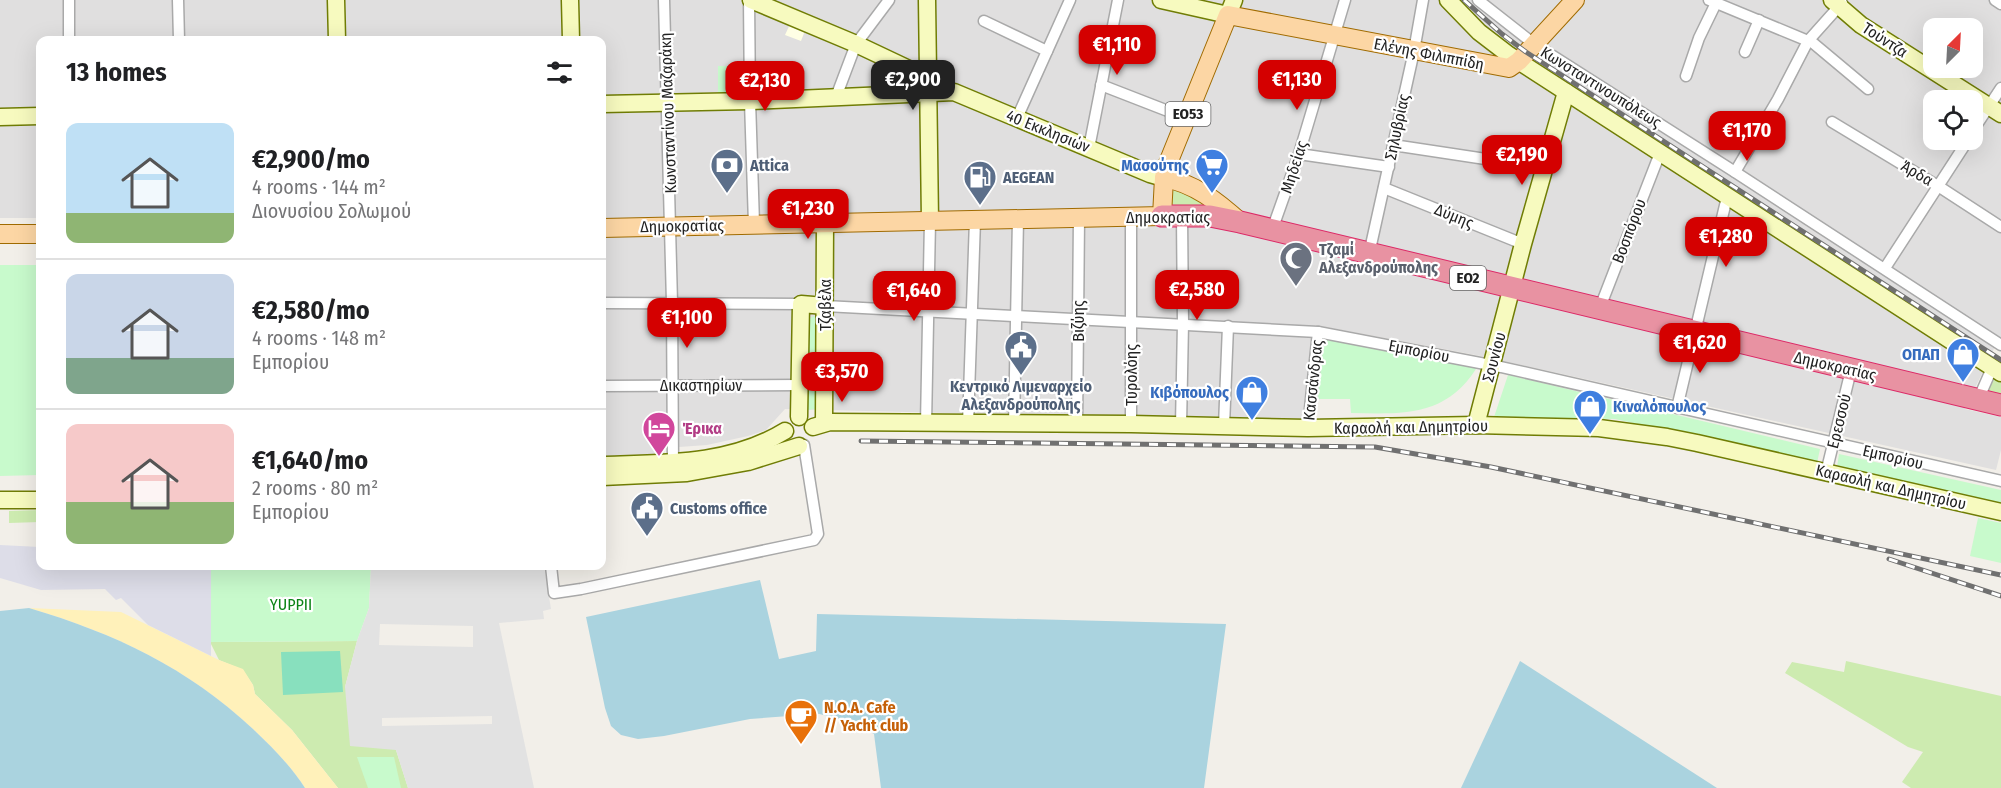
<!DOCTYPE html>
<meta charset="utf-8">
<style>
:root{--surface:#fff;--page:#f6f6f6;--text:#202124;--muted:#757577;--line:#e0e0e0;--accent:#d40000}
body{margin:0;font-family:"Fira Sans Condensed",sans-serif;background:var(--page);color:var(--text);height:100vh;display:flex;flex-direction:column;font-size:22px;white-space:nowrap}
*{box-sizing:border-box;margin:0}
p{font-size:20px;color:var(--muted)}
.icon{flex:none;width:33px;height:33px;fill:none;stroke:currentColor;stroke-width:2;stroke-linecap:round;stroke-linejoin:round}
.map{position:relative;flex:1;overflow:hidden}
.side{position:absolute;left:36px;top:36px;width:570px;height:534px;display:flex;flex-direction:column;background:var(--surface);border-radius:12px;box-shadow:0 6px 24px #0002}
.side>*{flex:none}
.needle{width:39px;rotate:24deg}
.tools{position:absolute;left:1923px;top:18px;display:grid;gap:12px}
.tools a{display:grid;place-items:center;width:60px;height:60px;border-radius:12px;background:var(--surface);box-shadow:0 6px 24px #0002;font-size:30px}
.price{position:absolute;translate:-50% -51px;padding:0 14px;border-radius:12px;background:var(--accent);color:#fff;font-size:20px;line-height:39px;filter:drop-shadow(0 2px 3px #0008)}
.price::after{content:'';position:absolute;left:50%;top:36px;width:18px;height:14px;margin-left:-9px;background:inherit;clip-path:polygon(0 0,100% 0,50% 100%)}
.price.selected{background:#222;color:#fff}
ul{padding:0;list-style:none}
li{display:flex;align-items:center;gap:18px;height:150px;padding:0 30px}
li+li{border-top:2px solid var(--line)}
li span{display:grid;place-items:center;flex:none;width:168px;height:120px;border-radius:12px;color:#555}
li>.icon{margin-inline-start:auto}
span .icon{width:72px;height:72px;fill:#fffc;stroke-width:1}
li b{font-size:26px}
h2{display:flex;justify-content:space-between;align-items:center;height:72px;padding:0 30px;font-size:26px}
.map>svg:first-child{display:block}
</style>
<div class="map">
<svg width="2001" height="788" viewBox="0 0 2001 788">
<rect width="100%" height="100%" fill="#f2efe9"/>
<path fill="#e0dfdf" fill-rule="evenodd" d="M0 0H2001V339L1999 338 1965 409 2001 417V450L1996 470 1481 356 1315 325 1304 422 785 409 766 430 748 436 707 445 665 448 664 455 602 456V40H40V218H0ZM1934 28H1972V68H1934ZM1934 100H1972V140H1934Z"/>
<polygon fill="#ffffe5" points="791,22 806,28 801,41 785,35"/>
<g fill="#cdebb0">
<polygon points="1169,184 1229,217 1167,211"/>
<polygon points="1994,376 2001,380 2001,394 1987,390"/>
<polygon points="40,510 40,522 9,523 9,511"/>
<polygon points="357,641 345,687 396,750 408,788 338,788 292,730 255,694 253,685 243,670 219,660 210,642"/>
<polygon points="1846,661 2001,696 2001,788 1911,788 1902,782 1923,752 1908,747 1785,673 1792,662 1844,672"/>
</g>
<path fill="#fff1ba" d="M29 608 121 612 219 660 243 669 253 685 255 694 292 730 338 788H305C291 766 272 747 253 729 186 667 116 634 29 608Z"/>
<g fill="#c8facc">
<rect x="718" y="66" width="22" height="27"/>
<polygon points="36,265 36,301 40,302 40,475 0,476 0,265"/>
<polygon points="814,316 817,317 816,409 807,410 808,319"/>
<path d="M1324 339 1476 366V369C1445 417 1403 414 1351 413L1350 399H1317Z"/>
<polygon points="1508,375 1820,449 1817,463 1615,419 1494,417"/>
<polygon points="1839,454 2001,490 2001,503 1837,467"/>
<polygon points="1978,518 2001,523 2001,563 1970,556"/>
<polygon points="211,566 371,566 369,608 357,641 210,642"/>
<polygon points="357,757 394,757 401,788 368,788"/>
</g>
<polygon fill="#88e0be" points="340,651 343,692 283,695 281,652"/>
<path fill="#e2e2e2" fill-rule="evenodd" d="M371 566H544L551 609 543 611 544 619 499 623 534 788H408L396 750 350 746 345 687 357 641 369 608ZM380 624 473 626V647L379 645ZM492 716V724L382 726V718Z"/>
<polygon fill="#dddde8" points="0,545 40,547 40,566 211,566 211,656 148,625 121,598 116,600 105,589 41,590 0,578"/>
<g fill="#aad3df">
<path d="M760 580 779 659 816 651 817 614 1226 624 1204 788H881L874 734C848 718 822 714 793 710L789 716 750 719 664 736 638 739 621 735 611 726 605 708 586 617Z"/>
<path d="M29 608C116 634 186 667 253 729 272 747 291 766 305 788H0V611Z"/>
<polygon points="1520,661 1717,788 1461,788"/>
</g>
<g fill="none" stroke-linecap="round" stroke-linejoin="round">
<defs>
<g id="street">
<polyline points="69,0 69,40"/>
<polyline points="178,0 179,40"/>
<polyline points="664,0 672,303 673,467"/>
<polyline points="749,0 750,101 754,224"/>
<polyline points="1478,0 1534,44 1735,172 2001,345"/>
<polyline points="1709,0 1813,43 1868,89"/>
<polyline points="1995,0 2001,4"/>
<polyline points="984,21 1047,51"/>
<polyline points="1745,52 1759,20"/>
<polyline points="1686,76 1699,38 1716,3"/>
<polyline points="1101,85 1186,118"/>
<polyline points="836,97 856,44 889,0"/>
<polyline points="1017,118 1070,0"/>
<polyline points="1832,122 1938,186 2001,227"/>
<polyline points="1972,132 2001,88"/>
<polyline points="1393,145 1545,168"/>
<polyline points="1089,148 1118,0"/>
<polyline points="1299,154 1389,167"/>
<polyline points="1735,172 1778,99 1808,41 1842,3"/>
<polyline points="1384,188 1523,244"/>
<polyline points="1272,230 1299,154 1345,0"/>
<polyline points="1369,254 1414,51 1423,0"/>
<polyline points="1885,268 1968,140"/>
<polyline points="602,303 801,304"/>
<polyline points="825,306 1318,332 1501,367 2001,481"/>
<polyline points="1599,310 1660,153"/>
<polyline points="602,386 800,385"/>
<polyline points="1978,400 1992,368"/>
<polyline points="1677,408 1727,197"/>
<polyline points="926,424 930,221"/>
<polyline points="968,424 975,220"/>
<polyline points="1131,424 1131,217"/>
<polyline points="1014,425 1018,219"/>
<polyline points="1077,425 1079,218"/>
<polyline points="1181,425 1183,323 1182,216"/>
<polyline points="1224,426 1228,326"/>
<polyline points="1308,428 1318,332"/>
<polyline points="1826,473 1851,370"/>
<polyline points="551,566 554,593 581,589 814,540 818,534 804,445"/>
</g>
<g id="secondary">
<polyline points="336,0 337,40"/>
<polyline points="570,0 571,40"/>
<polyline points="751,0 856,44 930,79"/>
<polyline points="927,0 930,221"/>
<polyline points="1161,0 1228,15 1234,0"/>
<polyline points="1448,0 1479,32 1509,55 2001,373"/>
<polyline points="1832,0 1861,25 2001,114"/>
<polyline points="602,104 750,101 954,92 1150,174 1164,178"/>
<polyline points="0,117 40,116"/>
<polyline points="799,417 801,304 825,306"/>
<polyline points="824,423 825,223"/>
<polyline points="1476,425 1523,244 1566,92"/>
<polyline points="813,427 830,422 1131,424 1308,428 1476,425 1599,428 1667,437 1697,443 2001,512"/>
<path d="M602 465C664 463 730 465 785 431"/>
<polyline points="602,477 687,473 748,462 799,446"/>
<polyline points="0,500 40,500"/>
</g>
<g id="primary">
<path d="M1164 178C1194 183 1218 202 1240 222"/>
<polyline points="602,228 1162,216 1164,178 1166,168 1228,15 1509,68 1519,61 1575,0"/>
<polyline points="0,234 40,234"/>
</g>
<polyline id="highway" points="1162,216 1210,216 1240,222 2001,405"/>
</defs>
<use href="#street" stroke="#a9a9a9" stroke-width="13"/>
<use href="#secondary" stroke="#707d05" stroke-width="19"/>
<use href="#primary" stroke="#a06b00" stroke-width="20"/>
<use href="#highway" stroke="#dc2a67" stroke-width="23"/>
<use href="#street" stroke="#fff" stroke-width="10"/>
<use href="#secondary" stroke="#f7fabf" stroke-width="16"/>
<use href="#primary" stroke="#fcd6a4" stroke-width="18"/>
<use href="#highway" stroke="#e892a2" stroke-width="21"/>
<defs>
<g id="rail">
<polyline points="1464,0 1502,34 1526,52 2001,360"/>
<polyline points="861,441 1375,447 1491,467 2001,575"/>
<polyline points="1889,559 2001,596"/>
</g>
</defs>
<use href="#rail" stroke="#707070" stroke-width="5"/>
<use href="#rail" stroke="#fff" stroke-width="3" stroke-dasharray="9" stroke-linecap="butt"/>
</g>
<defs>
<symbol id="bank-pin" viewBox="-11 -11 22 30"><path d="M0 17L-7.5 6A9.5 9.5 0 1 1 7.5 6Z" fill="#5c6f8a" stroke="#fff"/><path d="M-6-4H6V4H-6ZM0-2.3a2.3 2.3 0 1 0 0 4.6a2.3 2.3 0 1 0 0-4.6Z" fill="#fff"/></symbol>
<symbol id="supermarket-pin" viewBox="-11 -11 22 30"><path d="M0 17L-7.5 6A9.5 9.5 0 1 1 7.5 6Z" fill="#3f7fe0" stroke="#fff"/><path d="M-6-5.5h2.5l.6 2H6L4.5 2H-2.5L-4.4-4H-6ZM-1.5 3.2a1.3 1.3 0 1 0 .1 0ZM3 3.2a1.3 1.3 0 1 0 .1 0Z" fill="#fff"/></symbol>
<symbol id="fuel-pin" viewBox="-11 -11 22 30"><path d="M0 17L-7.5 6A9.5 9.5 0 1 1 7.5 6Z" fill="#5c6f8a" stroke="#fff"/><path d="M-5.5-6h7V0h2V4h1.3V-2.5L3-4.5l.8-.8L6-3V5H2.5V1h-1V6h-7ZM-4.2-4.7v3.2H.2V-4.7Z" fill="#fff"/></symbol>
<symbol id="mosque-pin" viewBox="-11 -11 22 30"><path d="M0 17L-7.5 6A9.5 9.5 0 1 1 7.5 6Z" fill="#6b7280" stroke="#fff"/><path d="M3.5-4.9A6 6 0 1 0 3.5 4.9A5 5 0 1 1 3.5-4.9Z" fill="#fff"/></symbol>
<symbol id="civic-pin" viewBox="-11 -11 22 30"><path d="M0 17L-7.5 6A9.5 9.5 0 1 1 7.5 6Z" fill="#5c6f8a" stroke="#fff"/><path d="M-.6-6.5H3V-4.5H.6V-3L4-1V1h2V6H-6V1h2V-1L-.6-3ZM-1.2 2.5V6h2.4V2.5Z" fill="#fff"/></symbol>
<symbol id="shop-pin" viewBox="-11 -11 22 30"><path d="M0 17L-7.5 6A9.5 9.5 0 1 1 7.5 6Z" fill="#3f7fe0" stroke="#fff"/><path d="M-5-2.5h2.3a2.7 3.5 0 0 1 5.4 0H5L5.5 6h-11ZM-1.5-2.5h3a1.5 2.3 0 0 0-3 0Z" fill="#fff"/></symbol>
<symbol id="hotel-pin" viewBox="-11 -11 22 30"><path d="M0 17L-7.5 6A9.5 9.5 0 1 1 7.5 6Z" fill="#d1479c" stroke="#fff"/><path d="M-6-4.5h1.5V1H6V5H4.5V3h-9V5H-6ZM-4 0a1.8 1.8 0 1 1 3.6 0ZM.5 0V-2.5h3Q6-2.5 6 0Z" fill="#fff"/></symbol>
<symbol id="cafe-pin" viewBox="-11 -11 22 30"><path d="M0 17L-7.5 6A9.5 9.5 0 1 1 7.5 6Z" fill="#e8710a" stroke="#fff"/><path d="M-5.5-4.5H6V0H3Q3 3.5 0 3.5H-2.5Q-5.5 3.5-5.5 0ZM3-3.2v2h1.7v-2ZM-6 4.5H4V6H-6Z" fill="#fff"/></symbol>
</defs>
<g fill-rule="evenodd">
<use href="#bank-pin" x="708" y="146" width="38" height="52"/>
<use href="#supermarket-pin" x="1193" y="146" width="38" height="52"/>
<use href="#fuel-pin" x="961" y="158" width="38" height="52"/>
<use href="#mosque-pin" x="1277" y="239" width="38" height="52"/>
<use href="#civic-pin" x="1002" y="328" width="38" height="52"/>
<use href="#shop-pin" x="1944" y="335" width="38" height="52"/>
<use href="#shop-pin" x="1233" y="373" width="38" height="52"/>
<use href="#shop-pin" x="1571" y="387" width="38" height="52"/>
<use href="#hotel-pin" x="640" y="409" width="38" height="52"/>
<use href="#civic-pin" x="628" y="489" width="38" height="52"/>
<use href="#cafe-pin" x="782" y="697" width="38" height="52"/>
</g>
<g text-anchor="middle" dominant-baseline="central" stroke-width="4.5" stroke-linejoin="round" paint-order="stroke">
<g fill="#fff" stroke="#646464" stroke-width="1.5">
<rect x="1165.5" y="102" width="45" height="24" rx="4.5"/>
<rect x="1450" y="266" width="36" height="24" rx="4.5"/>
</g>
<g font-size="15" font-weight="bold" fill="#222">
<text x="1188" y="114">ΕΟ53</text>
<text x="1468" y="278">ΕΟ2</text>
</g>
<g font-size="16" fill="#222" stroke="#fff">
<text transform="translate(1885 40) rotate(33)">Τούντζα</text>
<text transform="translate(1429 54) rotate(11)">Ελένης Φιλιππίδη</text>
<text transform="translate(1601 87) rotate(32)">Κωνσταντινουπόλεως</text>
<text transform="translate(668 113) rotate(-92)">Κωνσταντίνου Μαζαράκη</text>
<text transform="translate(1397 127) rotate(-78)">Σηλυβρίας</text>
<text transform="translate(1048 131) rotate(22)">40 Εκκλησιών</text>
<text transform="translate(1294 167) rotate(-72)">Μηδείας</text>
<text transform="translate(1917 173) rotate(31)">Άρδα</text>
<text transform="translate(1454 216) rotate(22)">Δύμης</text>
<text x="1168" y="217">Δημοκρατίας</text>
<text transform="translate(682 226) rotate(-1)">Δημοκρατίας</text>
<text transform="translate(1629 231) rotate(-69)">Βοσπόρου</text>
<text transform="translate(825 305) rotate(-90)">Τζαβέλα</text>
<text transform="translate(1078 321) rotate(-90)">Βιζύης</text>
<text transform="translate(1419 351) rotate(11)">Εμπορίου</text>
<text transform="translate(1494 357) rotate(-75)">Σουνίου</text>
<text transform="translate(1835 366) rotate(13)">Δημοκρατίας</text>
<text transform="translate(1131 375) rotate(-90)">Τυρολόης</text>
<text transform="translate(1313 380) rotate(-84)">Κασσάνδρας</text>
<text x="701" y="385">Δικαστηρίων</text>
<text transform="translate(1839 421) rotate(-76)">Ερεσσού</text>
<text transform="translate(1411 427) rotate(-1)">Καραολή και Δημητρίου</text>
<text transform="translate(1893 457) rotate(13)">Εμπορίου</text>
<text transform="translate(1891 487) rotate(13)">Καραολή και Δημητρίου</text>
</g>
<g font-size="16" font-weight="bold" fill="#4e5e75" stroke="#fff" text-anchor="start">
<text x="750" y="165">Attica</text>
<text x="1003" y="177">AEGEAN</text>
<text x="1021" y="386" text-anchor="middle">Κεντρικό Λιμεναρχείο<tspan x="1021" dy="18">Αλεξανδρούπολης</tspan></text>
<text x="670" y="508">Customs office</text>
</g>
<g font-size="16" font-weight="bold" fill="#366cbe" stroke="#fff" text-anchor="end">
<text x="1189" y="165">Μασούτης</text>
<text x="1940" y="354">ΟΠΑΠ</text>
<text x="1229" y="392">Κιβόπουλος</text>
<text x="1613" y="406" text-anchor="start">Κιναλόπουλος</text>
</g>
<g font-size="16" font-weight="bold" fill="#5b616d" stroke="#fff" text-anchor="start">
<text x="1319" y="249">Tζαμί<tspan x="1319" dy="18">Αλεξανδρούπολης</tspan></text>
</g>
<g font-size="16" font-weight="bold" fill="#b23c85" stroke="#fff" text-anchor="start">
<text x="682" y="428">Έρικα</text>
</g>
<g font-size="16" fill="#0c8416" stroke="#fff">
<text x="291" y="604">YUPPII</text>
</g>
<g font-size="16" font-weight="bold" fill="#c56008" stroke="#fff" text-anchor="start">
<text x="824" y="707">N.O.A. Cafe<tspan x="824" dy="18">// Yacht club</tspan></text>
</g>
</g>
</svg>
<div class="tools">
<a><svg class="needle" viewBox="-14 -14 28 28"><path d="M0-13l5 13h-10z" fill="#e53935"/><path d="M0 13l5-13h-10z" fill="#757577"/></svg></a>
<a><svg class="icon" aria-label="locate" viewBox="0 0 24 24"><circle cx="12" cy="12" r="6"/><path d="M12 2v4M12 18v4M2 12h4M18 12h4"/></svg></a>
</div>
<b class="price" style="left:1117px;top:76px">€1,110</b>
<b class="price selected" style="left:913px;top:111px">€2,900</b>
<b class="price" style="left:1297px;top:111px">€1,130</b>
<b class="price" style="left:765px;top:112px">€2,130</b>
<b class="price" style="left:1747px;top:162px">€1,170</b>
<b class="price" style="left:1522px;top:186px">€2,190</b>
<b class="price" style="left:808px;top:240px">€1,230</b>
<b class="price" style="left:1726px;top:268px">€1,280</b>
<b class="price" style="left:1197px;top:321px">€2,580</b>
<b class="price" style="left:914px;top:322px">€1,640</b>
<b class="price" style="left:687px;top:349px">€1,100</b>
<b class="price" style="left:1700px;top:374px">€1,620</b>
<b class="price" style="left:842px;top:403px">€3,570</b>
<section class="side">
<h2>13 homes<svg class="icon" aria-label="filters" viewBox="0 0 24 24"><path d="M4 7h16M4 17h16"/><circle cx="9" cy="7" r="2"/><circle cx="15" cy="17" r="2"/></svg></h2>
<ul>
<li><span style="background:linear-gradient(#bfe0f5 75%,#8fb573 0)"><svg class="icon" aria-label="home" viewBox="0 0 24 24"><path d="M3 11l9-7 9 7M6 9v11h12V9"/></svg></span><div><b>€2,900/mo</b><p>4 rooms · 144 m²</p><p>Διονυσίου Σολωμού</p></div></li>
<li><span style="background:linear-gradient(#c9d6e8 70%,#7fa58c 0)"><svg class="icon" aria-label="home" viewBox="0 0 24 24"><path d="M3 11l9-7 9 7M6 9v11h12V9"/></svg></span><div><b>€2,580/mo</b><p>4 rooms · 148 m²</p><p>Εμπορίου</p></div></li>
<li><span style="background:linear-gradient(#f6c9c9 65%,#8fb573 0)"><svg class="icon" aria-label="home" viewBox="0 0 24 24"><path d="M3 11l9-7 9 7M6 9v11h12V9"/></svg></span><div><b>€1,640/mo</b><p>2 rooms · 80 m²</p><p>Εμπορίου</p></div></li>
</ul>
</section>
</div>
